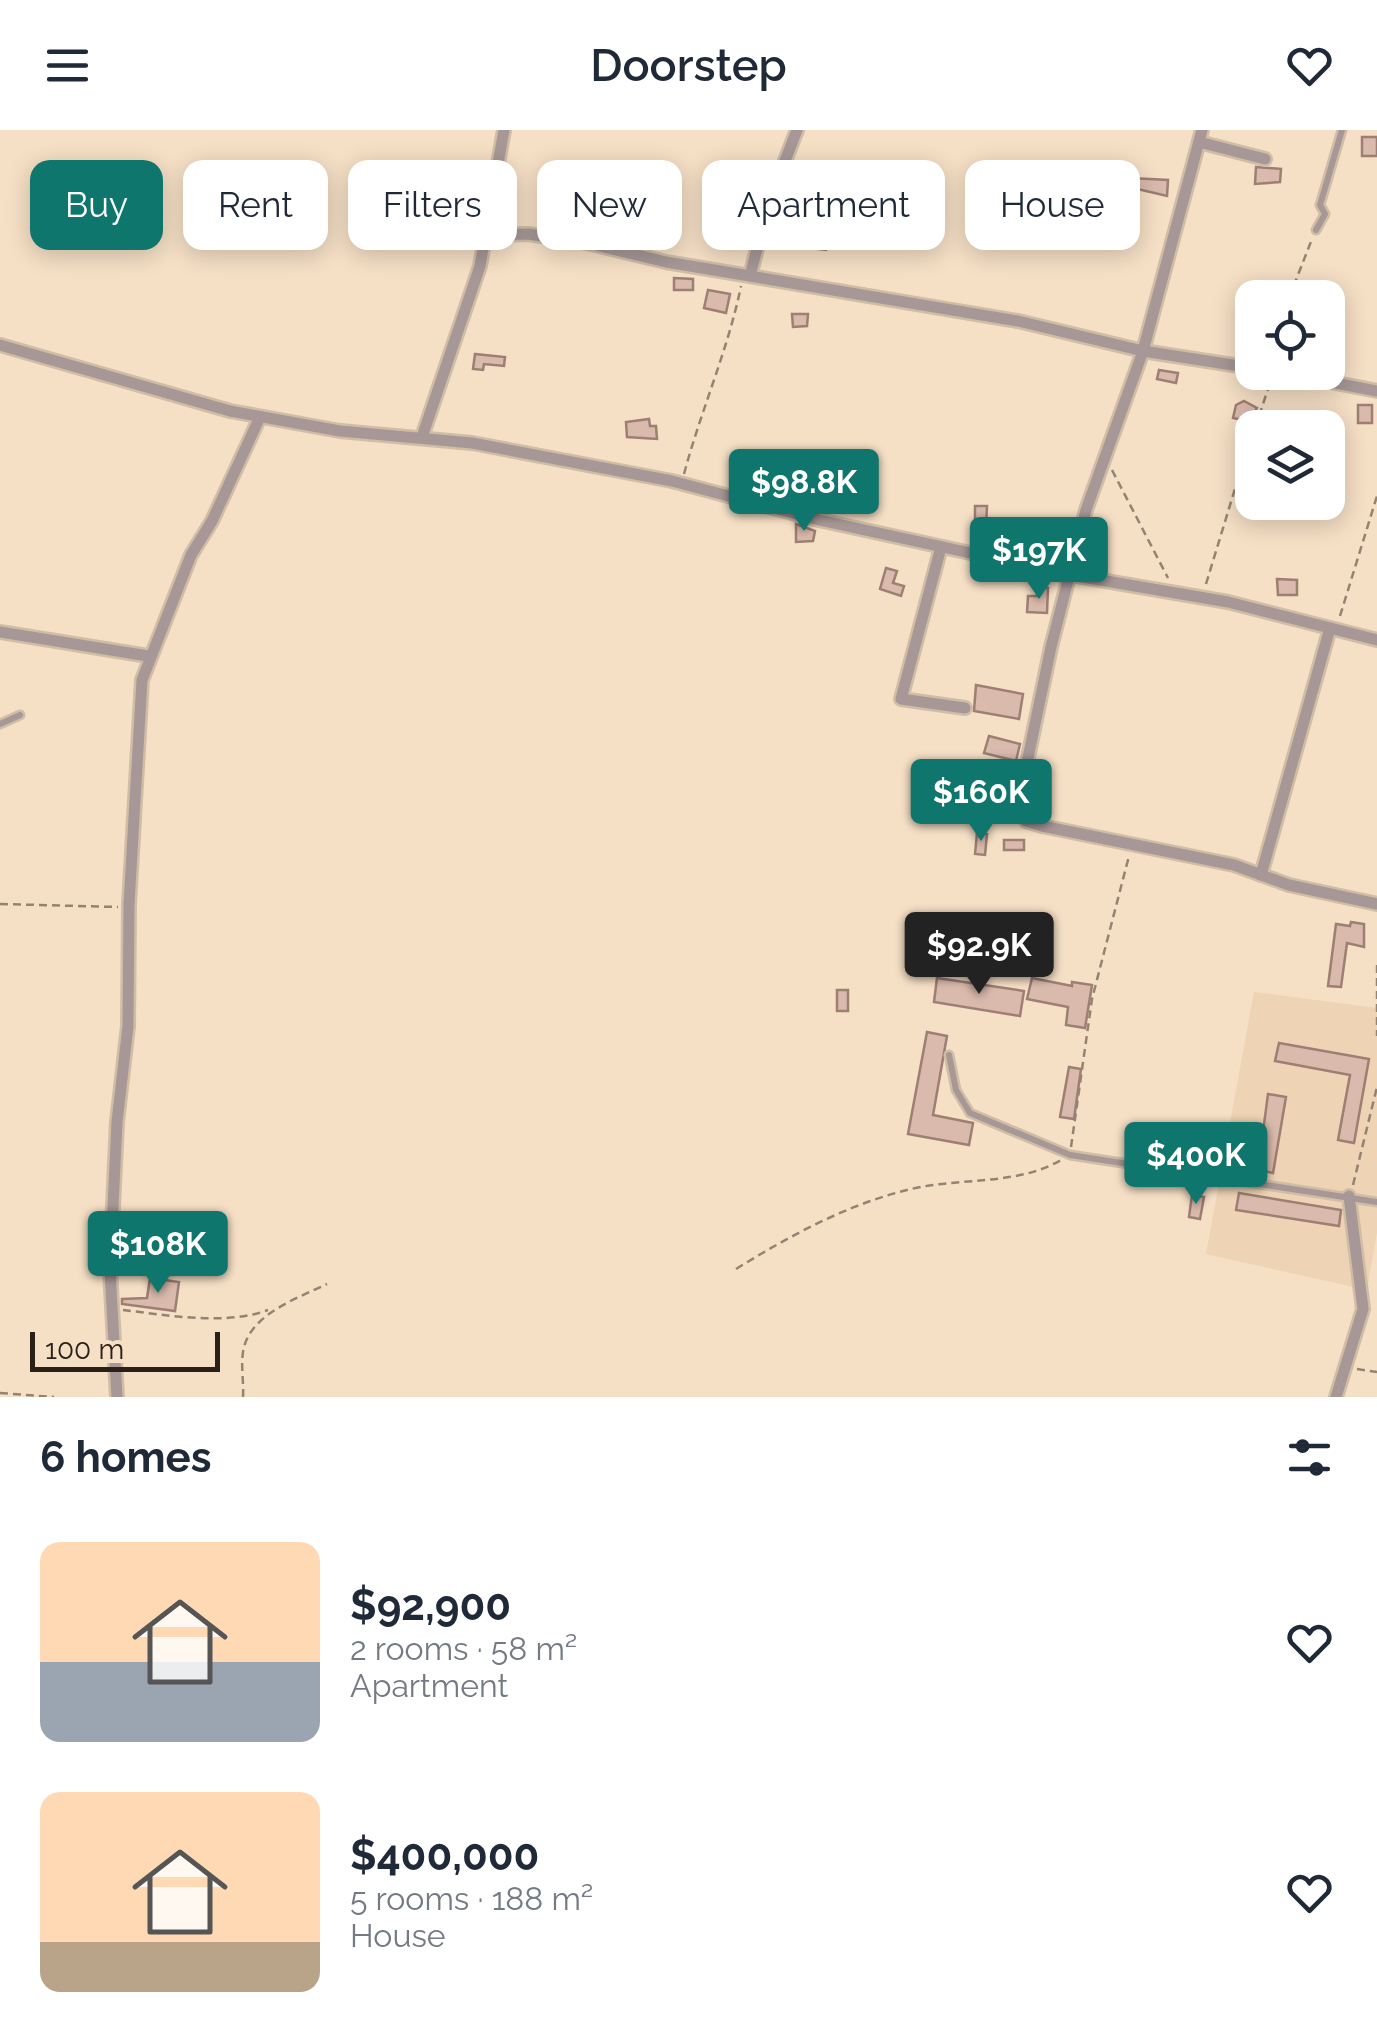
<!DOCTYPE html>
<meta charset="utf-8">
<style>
:root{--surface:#fff;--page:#f2f2f3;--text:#1f2937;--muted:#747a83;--accent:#0f766e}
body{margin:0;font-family:Raleway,sans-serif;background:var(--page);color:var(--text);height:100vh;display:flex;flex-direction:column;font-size:38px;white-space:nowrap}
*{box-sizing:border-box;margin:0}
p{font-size:32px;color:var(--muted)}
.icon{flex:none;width:55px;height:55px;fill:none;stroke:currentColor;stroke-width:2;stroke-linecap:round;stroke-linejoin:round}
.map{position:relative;height:1267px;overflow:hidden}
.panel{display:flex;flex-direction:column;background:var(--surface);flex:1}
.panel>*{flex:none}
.guide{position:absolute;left:30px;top:30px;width:1318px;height:90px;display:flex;gap:20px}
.controls{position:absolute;left:1235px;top:150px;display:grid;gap:20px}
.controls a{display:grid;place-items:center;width:110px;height:110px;border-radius:20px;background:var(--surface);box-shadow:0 5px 25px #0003;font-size:50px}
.scale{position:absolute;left:30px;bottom:25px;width:190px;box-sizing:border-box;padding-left:10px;border:5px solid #292118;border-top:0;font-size:28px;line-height:35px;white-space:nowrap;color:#292118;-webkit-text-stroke:8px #f5dfc5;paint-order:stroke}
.price{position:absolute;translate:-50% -85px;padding:0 22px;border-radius:10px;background:var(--accent);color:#fff;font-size:32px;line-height:65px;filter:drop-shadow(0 2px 5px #0008)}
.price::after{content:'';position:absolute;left:50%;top:60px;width:30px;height:22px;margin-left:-15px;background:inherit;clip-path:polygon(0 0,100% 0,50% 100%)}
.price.active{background:#222;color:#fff}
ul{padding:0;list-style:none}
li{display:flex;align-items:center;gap:30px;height:250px;padding:0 40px}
li span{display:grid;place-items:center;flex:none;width:280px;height:200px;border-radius:20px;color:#555}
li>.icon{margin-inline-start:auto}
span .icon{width:120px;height:120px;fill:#fffc;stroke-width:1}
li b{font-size:42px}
h2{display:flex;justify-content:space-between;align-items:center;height:120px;padding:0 40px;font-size:42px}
.pill{padding:0 35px;border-radius:20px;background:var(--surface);box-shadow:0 5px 25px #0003;font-size:35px;line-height:90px}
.pill.active{background:var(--accent);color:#fff}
header{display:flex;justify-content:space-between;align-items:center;height:130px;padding:0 40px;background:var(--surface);font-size:45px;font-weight:600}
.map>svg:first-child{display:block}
</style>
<header><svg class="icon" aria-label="menu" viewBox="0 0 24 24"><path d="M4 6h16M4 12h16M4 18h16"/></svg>Doorstep<svg class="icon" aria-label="heart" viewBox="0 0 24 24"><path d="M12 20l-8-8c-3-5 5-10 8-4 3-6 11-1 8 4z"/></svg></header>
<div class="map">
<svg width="1377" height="1267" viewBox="0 0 1377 1267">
<rect width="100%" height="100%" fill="#f5dfc5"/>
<polygon fill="#eed3b4" points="1254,862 1377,878 1377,1102 1367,1160 1206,1124"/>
<g fill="#dabaac" stroke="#9d7f73" stroke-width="2.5">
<rect x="1362" y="7" width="15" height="19"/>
<polygon points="1256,37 1281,39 1280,52 1255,54"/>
<polygon points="1130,48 1168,50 1167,66 1129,57"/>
<polygon points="810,105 828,107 826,120 808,118"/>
<polygon points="674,148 693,149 693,160 674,160"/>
<polygon points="708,160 730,164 726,183 704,178"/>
<polygon points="792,184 808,184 807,196 793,197"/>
<polygon points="475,224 505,227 504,236 484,234 483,240 473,239"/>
<polygon points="1159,240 1178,243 1176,253 1157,249"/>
<polygon points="1244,271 1257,278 1249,291 1233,288 1236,275"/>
<rect x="1358" y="275" width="14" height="18"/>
<polygon points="649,289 650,296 656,296 657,309 627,307 626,292"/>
<polygon points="975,376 987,376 986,398 975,397"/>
<polygon points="796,394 815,401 813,411 796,412"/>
<polygon points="886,438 897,441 893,453 904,456 901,466 880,459"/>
<polygon points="1277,449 1297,450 1297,465 1278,465"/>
<polygon points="1037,457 1048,458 1047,483 1027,482 1028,466 1037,466"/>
<polygon points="976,555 1023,564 1019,589 974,581"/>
<polygon points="989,606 1020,614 1016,631 984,623"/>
<polygon points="977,703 987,704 985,725 975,724"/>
<rect x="1004" y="710" width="20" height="10"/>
<polygon points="1351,792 1364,794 1364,817 1347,813 1341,857 1328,856 1336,794 1350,796"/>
<polygon points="937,848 1024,861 1020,886 934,872"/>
<polygon points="1032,848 1072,856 1072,852 1092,855 1085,898 1066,895 1068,877 1027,869"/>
<rect x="837" y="860" width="11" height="21"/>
<polygon points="927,902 947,906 933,985 973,993 969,1015 908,1004"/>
<polygon points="1279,913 1369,929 1354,1013 1338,1010 1350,945 1275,931"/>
<polygon points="1069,937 1081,939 1074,989 1060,987"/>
<polygon points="1268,964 1286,967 1273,1043 1258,1040"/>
<polygon points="1239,1063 1341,1080 1339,1096 1236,1080"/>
<polygon points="1192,1065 1204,1067 1200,1089 1189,1087"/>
<polygon points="150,1148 179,1152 175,1181 122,1174 122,1169 147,1168"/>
</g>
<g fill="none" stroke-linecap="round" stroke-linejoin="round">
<defs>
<g id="lane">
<polyline points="1316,100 1325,84 1320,75 1342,0"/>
<polyline points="0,594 20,585"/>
<polyline points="949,925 956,960 970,983 1070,1025 1377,1072"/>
</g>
<g id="street">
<polyline points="1202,0 1143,221 1086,380 1051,517 1018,676 1026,691 1042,696 1234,735 1289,755 1377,774"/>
<polyline points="1199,12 1265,29"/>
<polyline points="487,105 528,104 587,113 666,132 1018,191 1143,221 1252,238"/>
<polyline points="750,146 769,72 797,0"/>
<polyline points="0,215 230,281 340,301 472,313 672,351 819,390 1071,445 1228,472 1377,510"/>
<polyline points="1279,242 1377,261"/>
<polyline points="422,307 480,136 504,0"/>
<polyline points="941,417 901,569 965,578"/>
<polyline points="0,502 148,526"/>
<polyline points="1261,745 1330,498"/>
<polyline points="117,1267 110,1140 117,992 128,896 129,774 142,550 191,425 212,391 260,287"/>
<polyline points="1336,1267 1363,1179 1349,1066"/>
</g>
</defs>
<use href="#lane" stroke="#d0bda6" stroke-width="11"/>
<use href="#street" stroke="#d0bda6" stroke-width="16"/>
<g stroke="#938472" stroke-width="2.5" stroke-dasharray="8 5" stroke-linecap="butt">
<polyline points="1289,168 1312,109"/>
<polyline points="1255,298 1270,253"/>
<polyline points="1112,340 1168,448"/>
<path d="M684 344C701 280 728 220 741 156"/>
<polyline points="1206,454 1252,303"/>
<polyline points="1340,486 1377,366"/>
<polyline points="0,774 118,777"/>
<polyline points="1377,835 1377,906"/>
<polyline points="1071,1017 1092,869 1129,726"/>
<polyline points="1353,1055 1377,957"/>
<path d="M736 1139C791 1105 848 1074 911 1059 962 1047 1016 1056 1061 1030"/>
<path d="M123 1180C166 1185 226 1196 268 1180"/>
<polyline points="1357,1239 1377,1242"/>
<polyline points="0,1263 54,1267"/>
<path d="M243 1267C244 1251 240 1233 244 1217 253 1183 298 1168 327 1154"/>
</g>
<use href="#lane" stroke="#a79797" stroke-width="6"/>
<use href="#street" stroke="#a79797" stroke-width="11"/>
</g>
</svg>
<div class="controls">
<a><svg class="icon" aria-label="locate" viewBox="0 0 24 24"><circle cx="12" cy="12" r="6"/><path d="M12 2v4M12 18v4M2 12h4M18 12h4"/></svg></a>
<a><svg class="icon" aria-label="layers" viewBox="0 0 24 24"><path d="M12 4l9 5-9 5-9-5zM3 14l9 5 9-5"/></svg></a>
</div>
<div class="scale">100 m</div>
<b class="price" style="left:804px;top:404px">$98.8K</b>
<b class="price" style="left:1039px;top:472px">$197K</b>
<b class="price" style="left:981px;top:714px">$160K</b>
<b class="price active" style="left:979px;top:867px">$92.9K</b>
<b class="price" style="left:1196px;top:1077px">$400K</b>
<b class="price" style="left:158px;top:1166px">$108K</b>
<div class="guide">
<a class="pill active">Buy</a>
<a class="pill">Rent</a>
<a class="pill">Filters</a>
<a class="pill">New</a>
<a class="pill">Apartment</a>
<a class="pill">House</a>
</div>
</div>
<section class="panel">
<h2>6 homes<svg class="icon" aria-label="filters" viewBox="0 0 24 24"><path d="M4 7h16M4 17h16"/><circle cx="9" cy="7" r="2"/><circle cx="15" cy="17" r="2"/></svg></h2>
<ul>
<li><span style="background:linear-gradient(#ffd9b3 60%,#9aa5b1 0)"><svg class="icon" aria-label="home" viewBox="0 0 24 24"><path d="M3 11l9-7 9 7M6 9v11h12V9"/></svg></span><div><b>$92,900</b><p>2 rooms · 58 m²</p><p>Apartment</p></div><svg class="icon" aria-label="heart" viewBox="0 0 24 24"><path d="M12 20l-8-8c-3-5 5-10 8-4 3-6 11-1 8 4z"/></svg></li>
<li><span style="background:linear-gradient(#ffd9b3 75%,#b9a48a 0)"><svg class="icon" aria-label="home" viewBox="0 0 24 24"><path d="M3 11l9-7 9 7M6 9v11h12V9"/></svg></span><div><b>$400,000</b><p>5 rooms · 188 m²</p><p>House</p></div><svg class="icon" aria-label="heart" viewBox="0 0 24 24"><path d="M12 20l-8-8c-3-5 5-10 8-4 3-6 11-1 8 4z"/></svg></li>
</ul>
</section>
